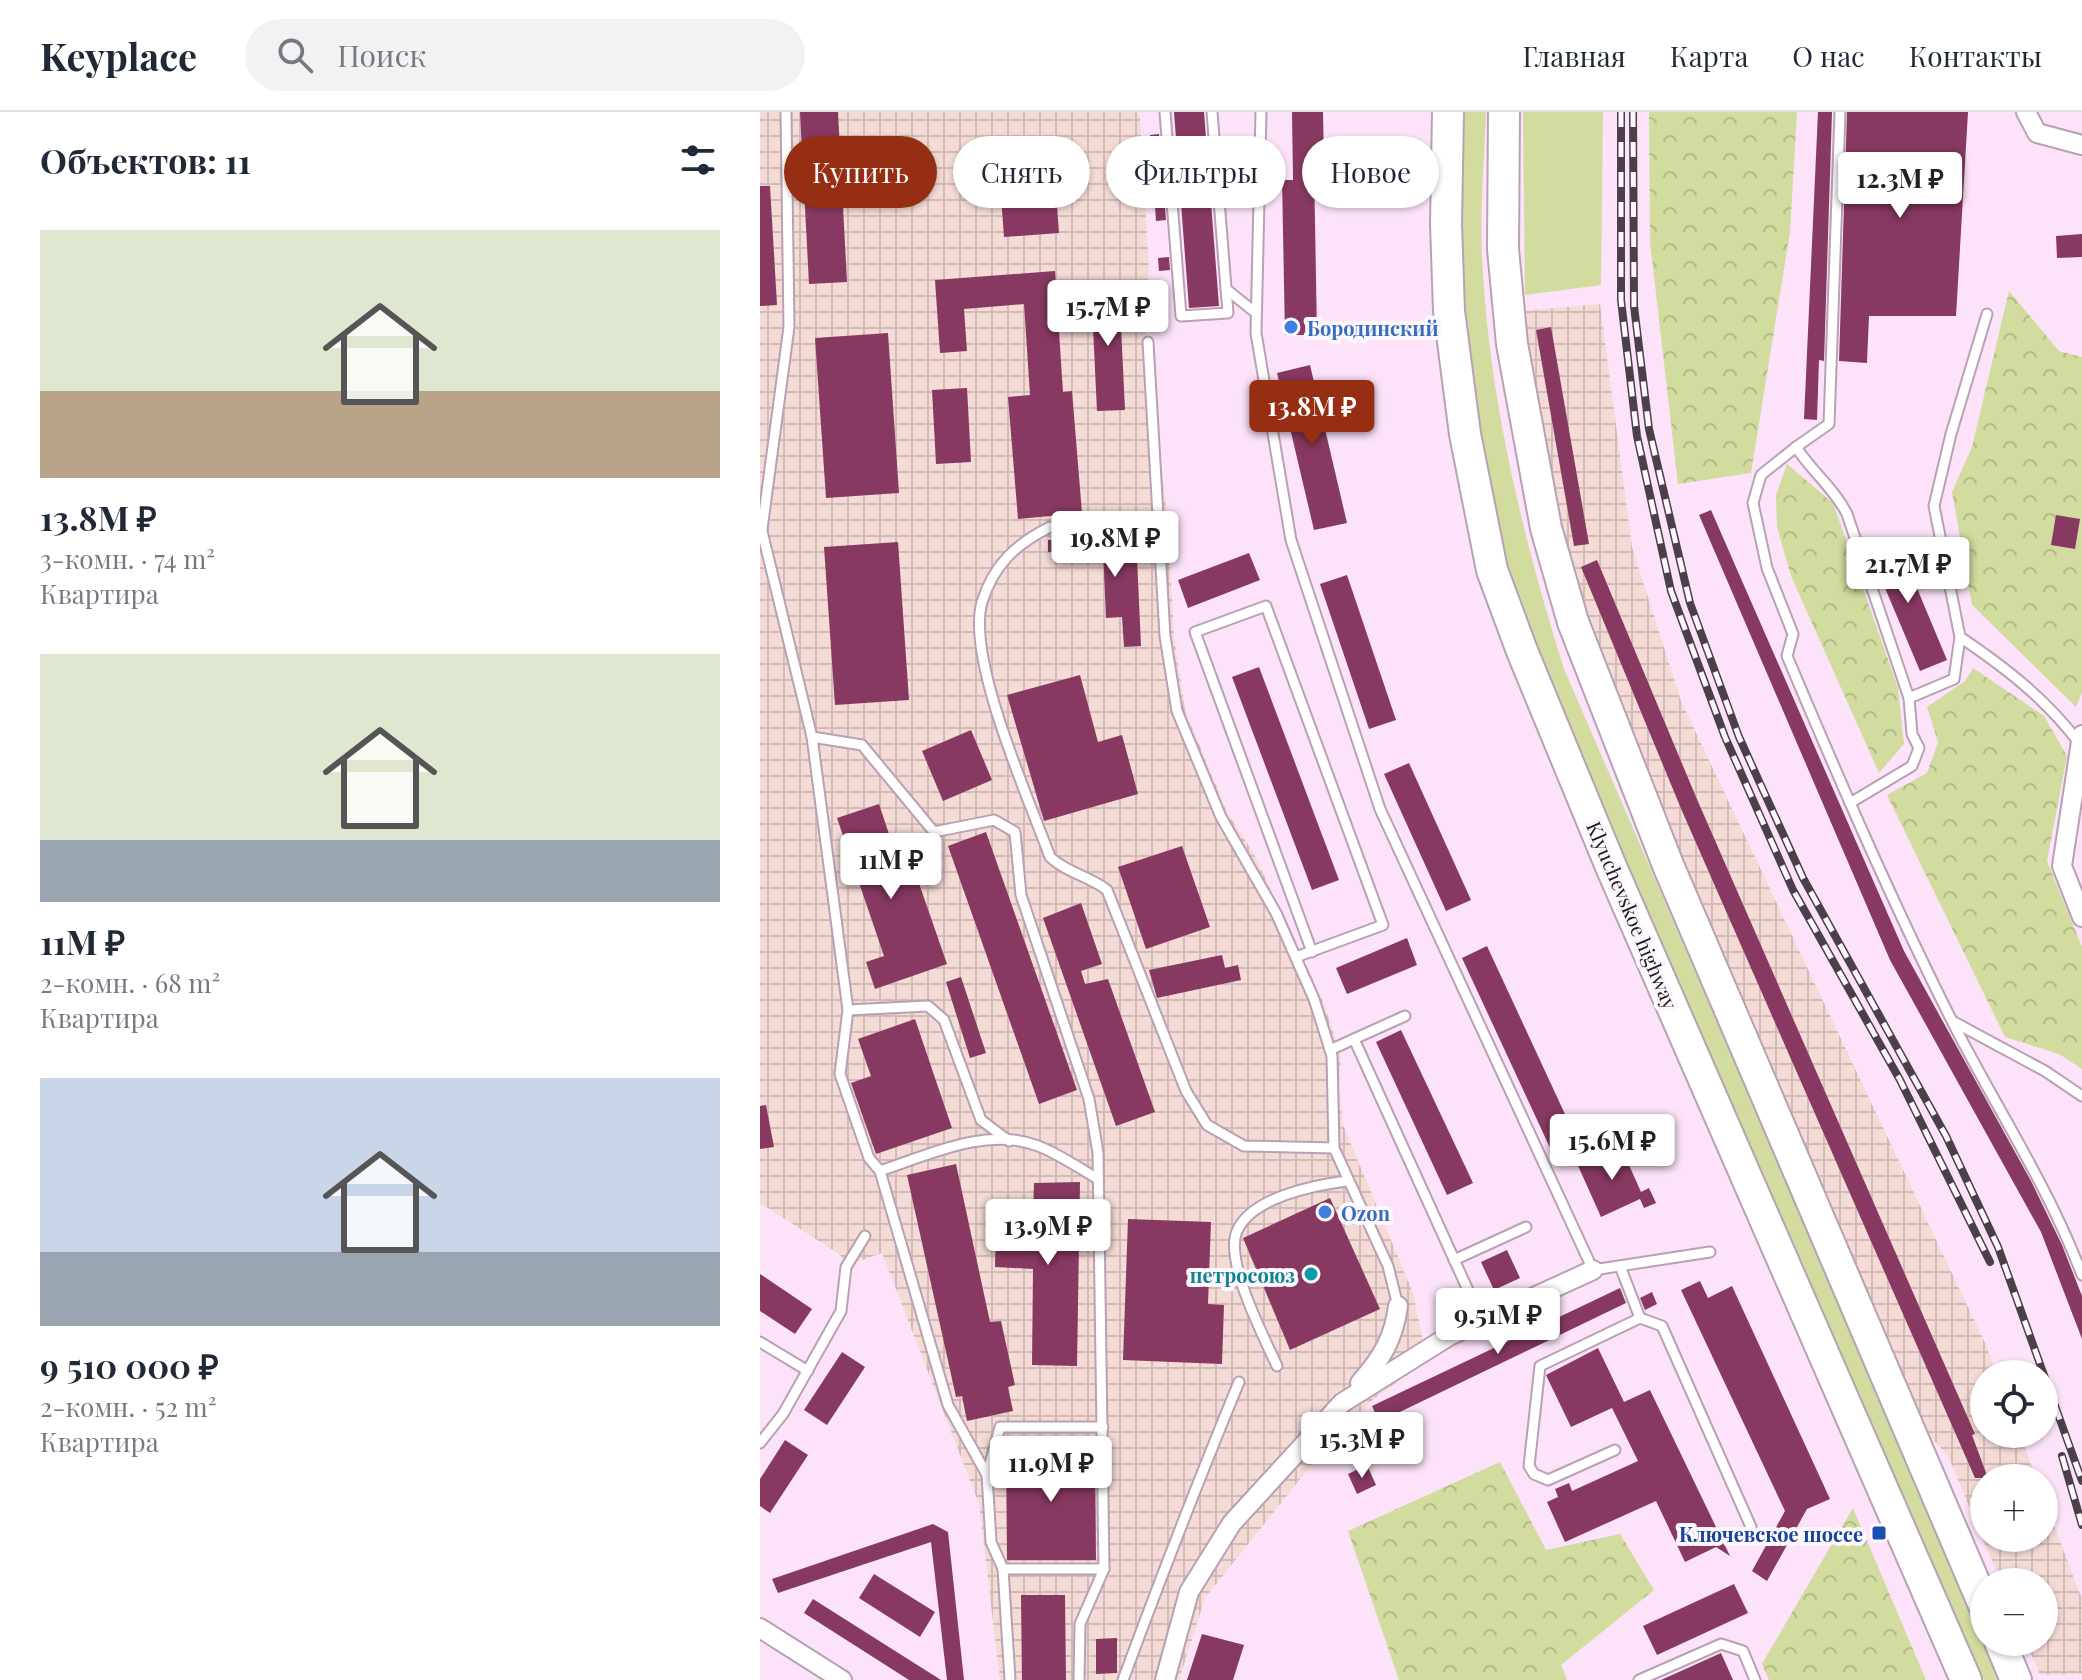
<!DOCTYPE html>
<html lang="ru">
<meta charset="utf-8">
<style>
:root{--surface:#fff;--page:#f2f2f3;--text:#1f2937;--muted:#747a83;--line:#e0e1e3;--accent:#962e13}
body{margin:0;font-family:"Playfair Display",serif;background:var(--page);color:var(--text);height:100vh;display:flex;flex-direction:column;font-size:30px;white-space:nowrap}
*{box-sizing:border-box;margin:0}
p{font-size:26px;color:var(--muted)}
.icon{flex:none;width:44px;height:44px;fill:none;stroke:currentColor;stroke-width:2;stroke-linecap:round;stroke-linejoin:round}
.map{position:relative;flex:1;overflow:hidden}
.panel{display:flex;flex-direction:column;background:var(--surface);width:760px}
.panel>*{flex:none}
.banner{position:absolute;left:24px;top:24px;width:760px;height:72px;display:flex;gap:16px}
.fabs{position:absolute;left:1210px;top:1248px;display:grid;gap:16px}
.fabs a{display:grid;place-items:center;width:88px;height:88px;border-radius:50%;background:var(--surface);box-shadow:0 2px 6px #0004;font-size:40px}
.price{position:absolute;translate:-50% -68px;padding:0 18px;border-radius:8px;background:#fff;color:#222;font-size:26px;line-height:52px;filter:drop-shadow(0 2px 4px #0008)}
.price::after{content:'';position:absolute;left:50%;top:48px;width:24px;height:18px;margin-left:-12px;background:inherit;clip-path:polygon(0 0,100% 0,50% 100%)}
.price.selected{background:var(--accent);color:#fff}
ul{padding:0;list-style:none}
li{display:grid;align-content:center;gap:16px;height:424px;padding:0 40px}
li span{display:grid;place-items:center;height:248px;border-radius:0px;color:#555}
li>.icon{margin-inline-start:auto}
span .icon{width:144px;height:144px;fill:#fffc;stroke-width:1}
li b{font-size:34px}
h2{display:flex;justify-content:space-between;align-items:center;height:96px;padding:0 40px;font-size:34px}
.tag{padding:0 28px;border-radius:36px;background:var(--surface);box-shadow:0 2px 6px #0004;font-size:28px;line-height:72px}
.tag.selected{background:var(--accent);color:#fff}
header{display:flex;align-items:center;gap:48px;box-sizing:border-box;height:112px;padding:0 40px;background:var(--surface);border-bottom:2px solid var(--line)}
header strong{font-size:38px}
nav{display:flex;gap:44px;margin-inline-start:auto;font-size:28px}
.search{width:560px;height:72px;background:var(--page);display:flex;align-items:center;gap:20px;box-sizing:border-box;padding:0 28px;border-radius:44px;color:var(--muted);font-size:30px}
main{display:flex;flex:1;min-height:0}
.map>svg:first-child{display:block}
</style>
<header>
<strong>Keyplace</strong>
<div class="search"><svg class="icon" aria-label="search" viewBox="0 0 24 24"><circle cx="10" cy="10" r="6"/><path d="M15 15l6 6"/></svg>Поиск</div>
<nav><a>Главная</a><a>Карта</a><a>О нас</a><a>Контакты</a></nav>
</header>
<main>
<section class="panel">
<h2>Объектов: 11<svg class="icon" aria-label="filters" viewBox="0 0 24 24"><path d="M4 7h16M4 17h16"/><circle cx="9" cy="7" r="2"/><circle cx="15" cy="17" r="2"/></svg></h2>
<ul>
<li><span style="background:linear-gradient(#dfe7d0 65%,#b9a48a 0)"><svg class="icon" aria-label="home" viewBox="0 0 24 24"><path d="M3 11l9-7 9 7M6 9v11h12V9"/></svg></span><div><b>13.8M ₽</b><p>3-комн. · 74 m²</p><p>Квартира</p></div></li>
<li><span style="background:linear-gradient(#dfe7d0 75%,#9aa5b1 0)"><svg class="icon" aria-label="home" viewBox="0 0 24 24"><path d="M3 11l9-7 9 7M6 9v11h12V9"/></svg></span><div><b>11M ₽</b><p>2-комн. · 68 m²</p><p>Квартира</p></div></li>
<li><span style="background:linear-gradient(#c9d6e8 70%,#9aa5b1 0)"><svg class="icon" aria-label="home" viewBox="0 0 24 24"><path d="M3 11l9-7 9 7M6 9v11h12V9"/></svg></span><div><b>9 510 000 ₽</b><p>2-комн. · 52 m²</p><p>Квартира</p></div></li>
</ul>
</section>
<div class="map">
<svg width="1322" height="1568" viewBox="0 0 1322 1568">
<defs>
<pattern id="industrial-grid" width="8" height="8" patternUnits="userSpaceOnUse" patternTransform="scale(2)"><rect width="8" height="8" fill="#f5dbd6"/><path d="M0 4h8M4 0v8" fill="none" stroke="#d2bbb7"/></pattern>
<pattern id="park-crowns" width="20" height="18" patternUnits="userSpaceOnUse" patternTransform="scale(2)"><rect width="20" height="18" fill="#d1dc9e"/><path d="M2 6a3 3 0 1 1 6 0M12 15a3 3 0 1 1 6 0" fill="none" stroke="#b3bc88"/></pattern>
</defs>
<rect width="100%" height="100%" fill="#fce3f9"/>
<g fill="url(#industrial-grid)">
<polygon points="0,0 377,0 380,6 389,157 383,204 408,409 414,525 425,598 467,700 494,742 563,889 581,944 579,978 583,1013 653,1181 667,1248 611,1289 553,1351 445,1486 419,1568 240,1568 219,1392 122,1141 89,1153 79,1142 0,1091"/>
<polygon points="840,192 872,435 921,589 1226,1233 1237,1262 1224,1262 1224,1322 1260,1322 1276,1366 1224,1366 1224,1426 1284,1426 1284,1387 1322,1487 1322,1562 1280,1563 1266,1530 1284,1530 1284,1470 1241,1470 1188,1344 1170,1324 920,752 815,472 782,338 761,199"/>
</g>
<g fill="#d1dc9e">
<path d="M703 0H726C724 48 720 98 722 146 729 287 762 423 804 557L1242 1568H1217L860 752 770 528 731 397 704 191 700 52Z"/>
<polygon points="763,0 843,0 841,173 765,183"/>
</g>
<g fill="url(#park-crowns)">
<polygon points="889,0 1037,0 1030,120 991,361 918,372 890,130"/>
<polygon points="1249,179 1299,239 1322,245 1322,580 1316,595 1212,493 1192,380 1212,335"/>
<polygon points="1027,352 1073,391 1138,576 1144,632 1119,661 1031,464 1017,415 1016,383"/>
<polygon points="1213,556 1284,604 1307,644 1287,749 1322,835 1322,957 1299,942 1245,925 1127,683 1167,661 1178,630 1167,595 1205,569"/>
<polygon points="740,1350 786,1438 860,1422 894,1478 801,1553 807,1568 639,1568 588,1419"/>
<polygon points="1093,1396 1166,1568 1009,1568 1002,1552"/>
</g>
<g fill="#883961">
<polygon points="40,0 78,0 87,170 49,172"/>
<polygon points="414,0 444,0 459,194 429,196"/>
<polygon points="532,0 563,0 564,54 554,54 557,223 525,223 522,68 533,68"/>
<polygon points="1058,0 1072,0 1064,249 1059,248 1057,308 1044,307"/>
<polygon points="1087,0 1208,0 1196,204 1109,204 1107,251 1079,249"/>
<polygon points="399,22 406,108 396,109 390,23"/>
<polygon points="292,26 299,121 244,125 237,29"/>
<polygon points="0,74 10,74 17,193 0,194"/>
<polygon points="1322,122 1322,145 1297,146 1296,124"/>
<polygon points="409,145 410,158 399,159 398,146"/>
<polygon points="295,159 303,280 312,279 322,401 258,407 248,285 270,283 264,192 204,197 207,239 180,241 175,168"/>
<polygon points="359,173 365,298 337,299 331,174"/>
<polygon points="791,215 829,432 814,434 776,218"/>
<polygon points="128,221 139,381 66,386 55,226"/>
<polygon points="550,253 587,411 554,418 517,261"/>
<polygon points="207,276 211,350 176,352 172,278"/>
<polygon points="951,398 1144,839 1271,1069 1302,1133 1322,1184 1322,1227 1281,1120 1130,848 939,403"/>
<polygon points="1296,403 1320,407 1315,437 1291,433"/>
<polygon points="376,424 381,534 364,535 362,505 346,506 343,437 288,440 288,428"/>
<polygon points="1136,426 1187,548 1160,559 1109,438"/>
<polygon points="138,430 149,588 75,593 64,435"/>
<polygon points="489,441 500,468 428,496 418,468"/>
<polygon points="837,448 936,685 1215,1322 1212,1323 1228,1366 1215,1366 922,699 821,455"/>
<polygon points="587,463 636,608 609,617 560,472"/>
<polygon points="499,555 579,768 552,778 472,565"/>
<polygon points="320,563 338,630 362,623 378,682 284,709 247,583"/>
<polygon points="211,618 232,668 183,689 162,639"/>
<polygon points="649,651 711,788 686,799 624,662"/>
<polygon points="119,692 142,761 154,757 187,852 115,877 106,850 124,844 77,706"/>
<polygon points="226,720 317,978 279,992 188,734"/>
<polygon points="422,734 450,815 386,837 358,755"/>
<polygon points="321,791 342,852 321,859 325,872 348,867 395,1000 356,1014 283,806"/>
<polygon points="647,826 657,853 587,882 576,856"/>
<polygon points="727,834 823,1041 798,1053 702,846"/>
<polygon points="462,843 465,856 478,853 481,868 397,886 389,858"/>
<polygon points="201,865 226,941 210,946 186,870"/>
<polygon points="155,907 192,1016 116,1042 91,971 111,964 98,927"/>
<polygon points="641,918 713,1071 687,1083 616,930"/>
<polygon points="6,993 14,1035 0,1037 0,994"/>
<polygon points="861,1035 881,1080 889,1076 896,1091 884,1096 880,1087 841,1105 815,1047 828,1041 832,1049"/>
<polygon points="196,1052 230,1210 241,1209 255,1273 248,1275 253,1299 207,1309 202,1284 196,1285 147,1063"/>
<polygon points="320,1070 317,1254 272,1253 273,1157 235,1155 236,1102 273,1103 274,1071"/>
<polygon points="570,1086 620,1197 530,1238 483,1126"/>
<polygon points="368,1107 451,1110 448,1192 464,1193 462,1252 363,1248"/>
<polygon points="747,1138 760,1166 734,1178 721,1150"/>
<polygon points="0,1162 52,1197 35,1222 0,1199"/>
<polygon points="940,1169 948,1186 972,1174 1070,1387 1047,1397 1007,1469 992,1459 1025,1399 921,1178"/>
<polygon points="860,1176 866,1191 619,1310 612,1294"/>
<polygon points="892,1180 897,1192 885,1198 880,1186"/>
<polygon points="838,1236 864,1290 890,1278 970,1444 956,1435 925,1450 896,1389 805,1430 787,1390 798,1385 795,1377 809,1371 812,1379 878,1349 852,1296 811,1315 786,1263"/>
<polygon points="82,1240 105,1255 67,1313 44,1298"/>
<polygon points="25,1328 48,1343 10,1401 0,1394 0,1367"/>
<polygon points="246,1335 335,1335 336,1448 247,1448"/>
<polygon points="607,1353 616,1373 597,1382 588,1362"/>
<polygon points="173,1412 188,1420 204,1568 187,1568 171,1430 18,1481 12,1467"/>
<polygon points="114,1462 175,1500 160,1525 99,1486"/>
<polygon points="974,1472 988,1501 897,1543 883,1514"/>
<polygon points="261,1483 305,1483 306,1568 262,1568"/>
<polygon points="53,1487 181,1568 149,1568 44,1501"/>
<polygon points="442,1522 484,1533 473,1568 427,1568"/>
<polygon points="357,1526 357,1561 336,1562 336,1527"/>
<polygon points="961,1541 973,1568 901,1568"/>
</g>
<g fill="none" stroke-linecap="round" stroke-linejoin="round">
<defs>
<g id="service">
<polyline points="405,0 421,204 468,201 452,0"/>
<polyline points="501,0 496,221 531,428 620,697 833,1158 950,1140"/>
<path d="M1080 0 1069 312 1036 335C1052 360 1074 376 1087 402L1149 586 1152 622 1159 636 1152 654 1090 691"/>
<polyline points="466,177 496,201"/>
<path d="M1227 202 1191 322 1174 394 1200 525C1246 556 1286 587 1320 632"/>
<polyline points="388,230 405,524 417,599 461,705 516,801 554,887 572,944 574,1036 628,1154 638,1194"/>
<path d="M1036 335 1001 363 993 391 1007 456 1033 522 1027 544C1079 667 1132 790 1192 909 1235 994 1288 1073 1322 1163"/>
<polyline points="0,411 52,625 88,898 80,962 109,1046 120,1059 188,1293 227,1363 231,1430 243,1457 250,1568"/>
<path d="M290 415C256 432 234 452 222 490 206 547 269 687 290 745 307 761 329 764 347 778L426 979 447 1013 484 1034 574 1036"/>
<polyline points="2,417 29,215 26,0"/>
<polyline points="1149,586 1194,567 1200,525"/>
<polyline points="52,625 102,633 174,720 234,708 255,720 261,783 329,987 338,1041 344,1457 320,1512 319,1568"/>
<polyline points="536,845 623,813 506,494 435,520 552,840"/>
<polyline points="88,898 168,894 184,908 221,1008 249,1029"/>
<polyline points="1194,910 1285,959 1322,984"/>
<polyline points="594,927 645,904"/>
<polyline points="570,938 594,927 722,1209"/>
<path d="M120 1059C168 1043 227 1014 278 1034 299 1042 319 1056 338 1067"/>
<polyline points="694,1148 766,1115"/>
<polyline points="860,1154 880,1206"/>
<polyline points="0,1230 48,1259"/>
<path d="M517 1254C504 1225 464 1149 477 1119 492 1085 555 1073 587 1069"/>
<polyline points="0,1331 23,1302 81,1199 86,1155 105,1124"/>
<polyline points="855,1338 788,1368 774,1362 769,1354 780,1254 880,1206 902,1214 991,1415"/>
<polyline points="227,1363 240,1315 343,1315"/>
<polyline points="243,1457 344,1457"/>
<path d="M363 1568C400 1468 438 1369 479 1270"/>
<polyline points="879,1568 961,1532 983,1539 995,1568"/>
</g>
<g id="minor">
<polyline points="1266,0 1277,21 1322,33"/>
<polyline points="1322,623 1302,754 1322,805"/>
<path d="M600 1271C622 1246 634 1226 638 1194"/>
<polyline points="0,1516 82,1568"/>
<polyline points="405,1568 429,1480 472,1411 582,1291 689,1224 833,1158"/>
</g>
<g id="primary">
<polyline points="688,0 686,112 689,199 705,322 732,458 762,539 852,757 1206,1568"/>
<polyline points="744,0 743,137 752,232 786,416 813,510 908,753 1224,1493"/>
<polyline points="1240,1530 1256,1568"/>
</g>
</defs>
<use href="#service" stroke="#b8a1b5" stroke-width="13"/>
<use href="#minor" stroke="#b8a1b5" stroke-width="22"/>
<use href="#primary" stroke="#b8a1b5" stroke-width="34"/>
<use href="#service" stroke="#fff" stroke-width="9"/>
<use href="#minor" stroke="#fff" stroke-width="18"/>
<use href="#primary" stroke="#fff" stroke-width="30"/>
<defs>
<g id="rail">
<polyline points="861,0 861,188 877,324 911,479 965,625 1033,778 1140,968 1230,1150"/>
<polyline points="873,0 874,194 889,317 930,491 979,625 1043,766 1186,1024 1238,1135 1322,1369"/>
<polyline points="1302,1344 1322,1413"/>
</g>
</defs>
<use href="#rail" stroke="#4b404a" stroke-width="8"/>
<use href="#rail" stroke="#fcf7fc" stroke-width="5" stroke-dasharray="15" stroke-linecap="butt"/>
</g>
<g fill="#3f7fe0" stroke="#fcf7fc" stroke-width="3">
<circle cx="531" cy="215" r="8"/>
<circle cx="565" cy="1100" r="8"/>
</g>
<circle fill="#0f9aa8" stroke="#fcf7fc" stroke-width="3" cx="551" cy="1162" r="8"/>
<rect fill="#1a4fb4" stroke="#fcf7fc" stroke-width="3" x="1111" y="1413" width="16" height="16" rx="4"/>
<g text-anchor="middle" dominant-baseline="central" stroke-width="8" stroke-linejoin="round" paint-order="stroke">
<g font-size="20" font-weight="bold" fill="#366cbe" stroke="#fcf7fc" text-anchor="start">
<text x="547" y="215">Бородинский</text>
<text x="581" y="1100">Ozon</text>
</g>
<g font-size="20" fill="#211920" stroke="#fcf7fc">
<text transform="translate(873 803) rotate(67)">Klyuchevskoe highway</text>
</g>
<g font-size="20" font-weight="bold" fill="#0d838f" stroke="#fcf7fc" text-anchor="end">
<text x="535" y="1162">петросоюз</text>
</g>
<g font-size="20" font-weight="bold" fill="#164399" stroke="#fcf7fc" text-anchor="end">
<text x="1103" y="1421">Ключевское шоссе</text>
</g>
</g>
</svg>
<div class="fabs">
<a><svg class="icon" aria-label="locate" viewBox="0 0 24 24"><circle cx="12" cy="12" r="6"/><path d="M12 2v4M12 18v4M2 12h4M18 12h4"/></svg></a>
<a>+</a>
<a>−</a>
</div>
<b class="price" style="left:1140px;top:108px">12.3M ₽</b>
<b class="price" style="left:348px;top:236px">15.7M ₽</b>
<b class="price selected" style="left:552px;top:336px">13.8M ₽</b>
<b class="price" style="left:355px;top:467px">19.8M ₽</b>
<b class="price" style="left:1148px;top:493px">21.7M ₽</b>
<b class="price" style="left:131px;top:789px">11M ₽</b>
<b class="price" style="left:852px;top:1070px">15.6M ₽</b>
<b class="price" style="left:288px;top:1155px">13.9M ₽</b>
<b class="price" style="left:738px;top:1244px">9.51M ₽</b>
<b class="price" style="left:602px;top:1368px">15.3M ₽</b>
<b class="price" style="left:291px;top:1392px">11.9M ₽</b>
<div class="banner">
<a class="tag selected">Купить</a>
<a class="tag">Снять</a>
<a class="tag">Фильтры</a>
<a class="tag">Новое</a>
</div>
</div>
</main>
